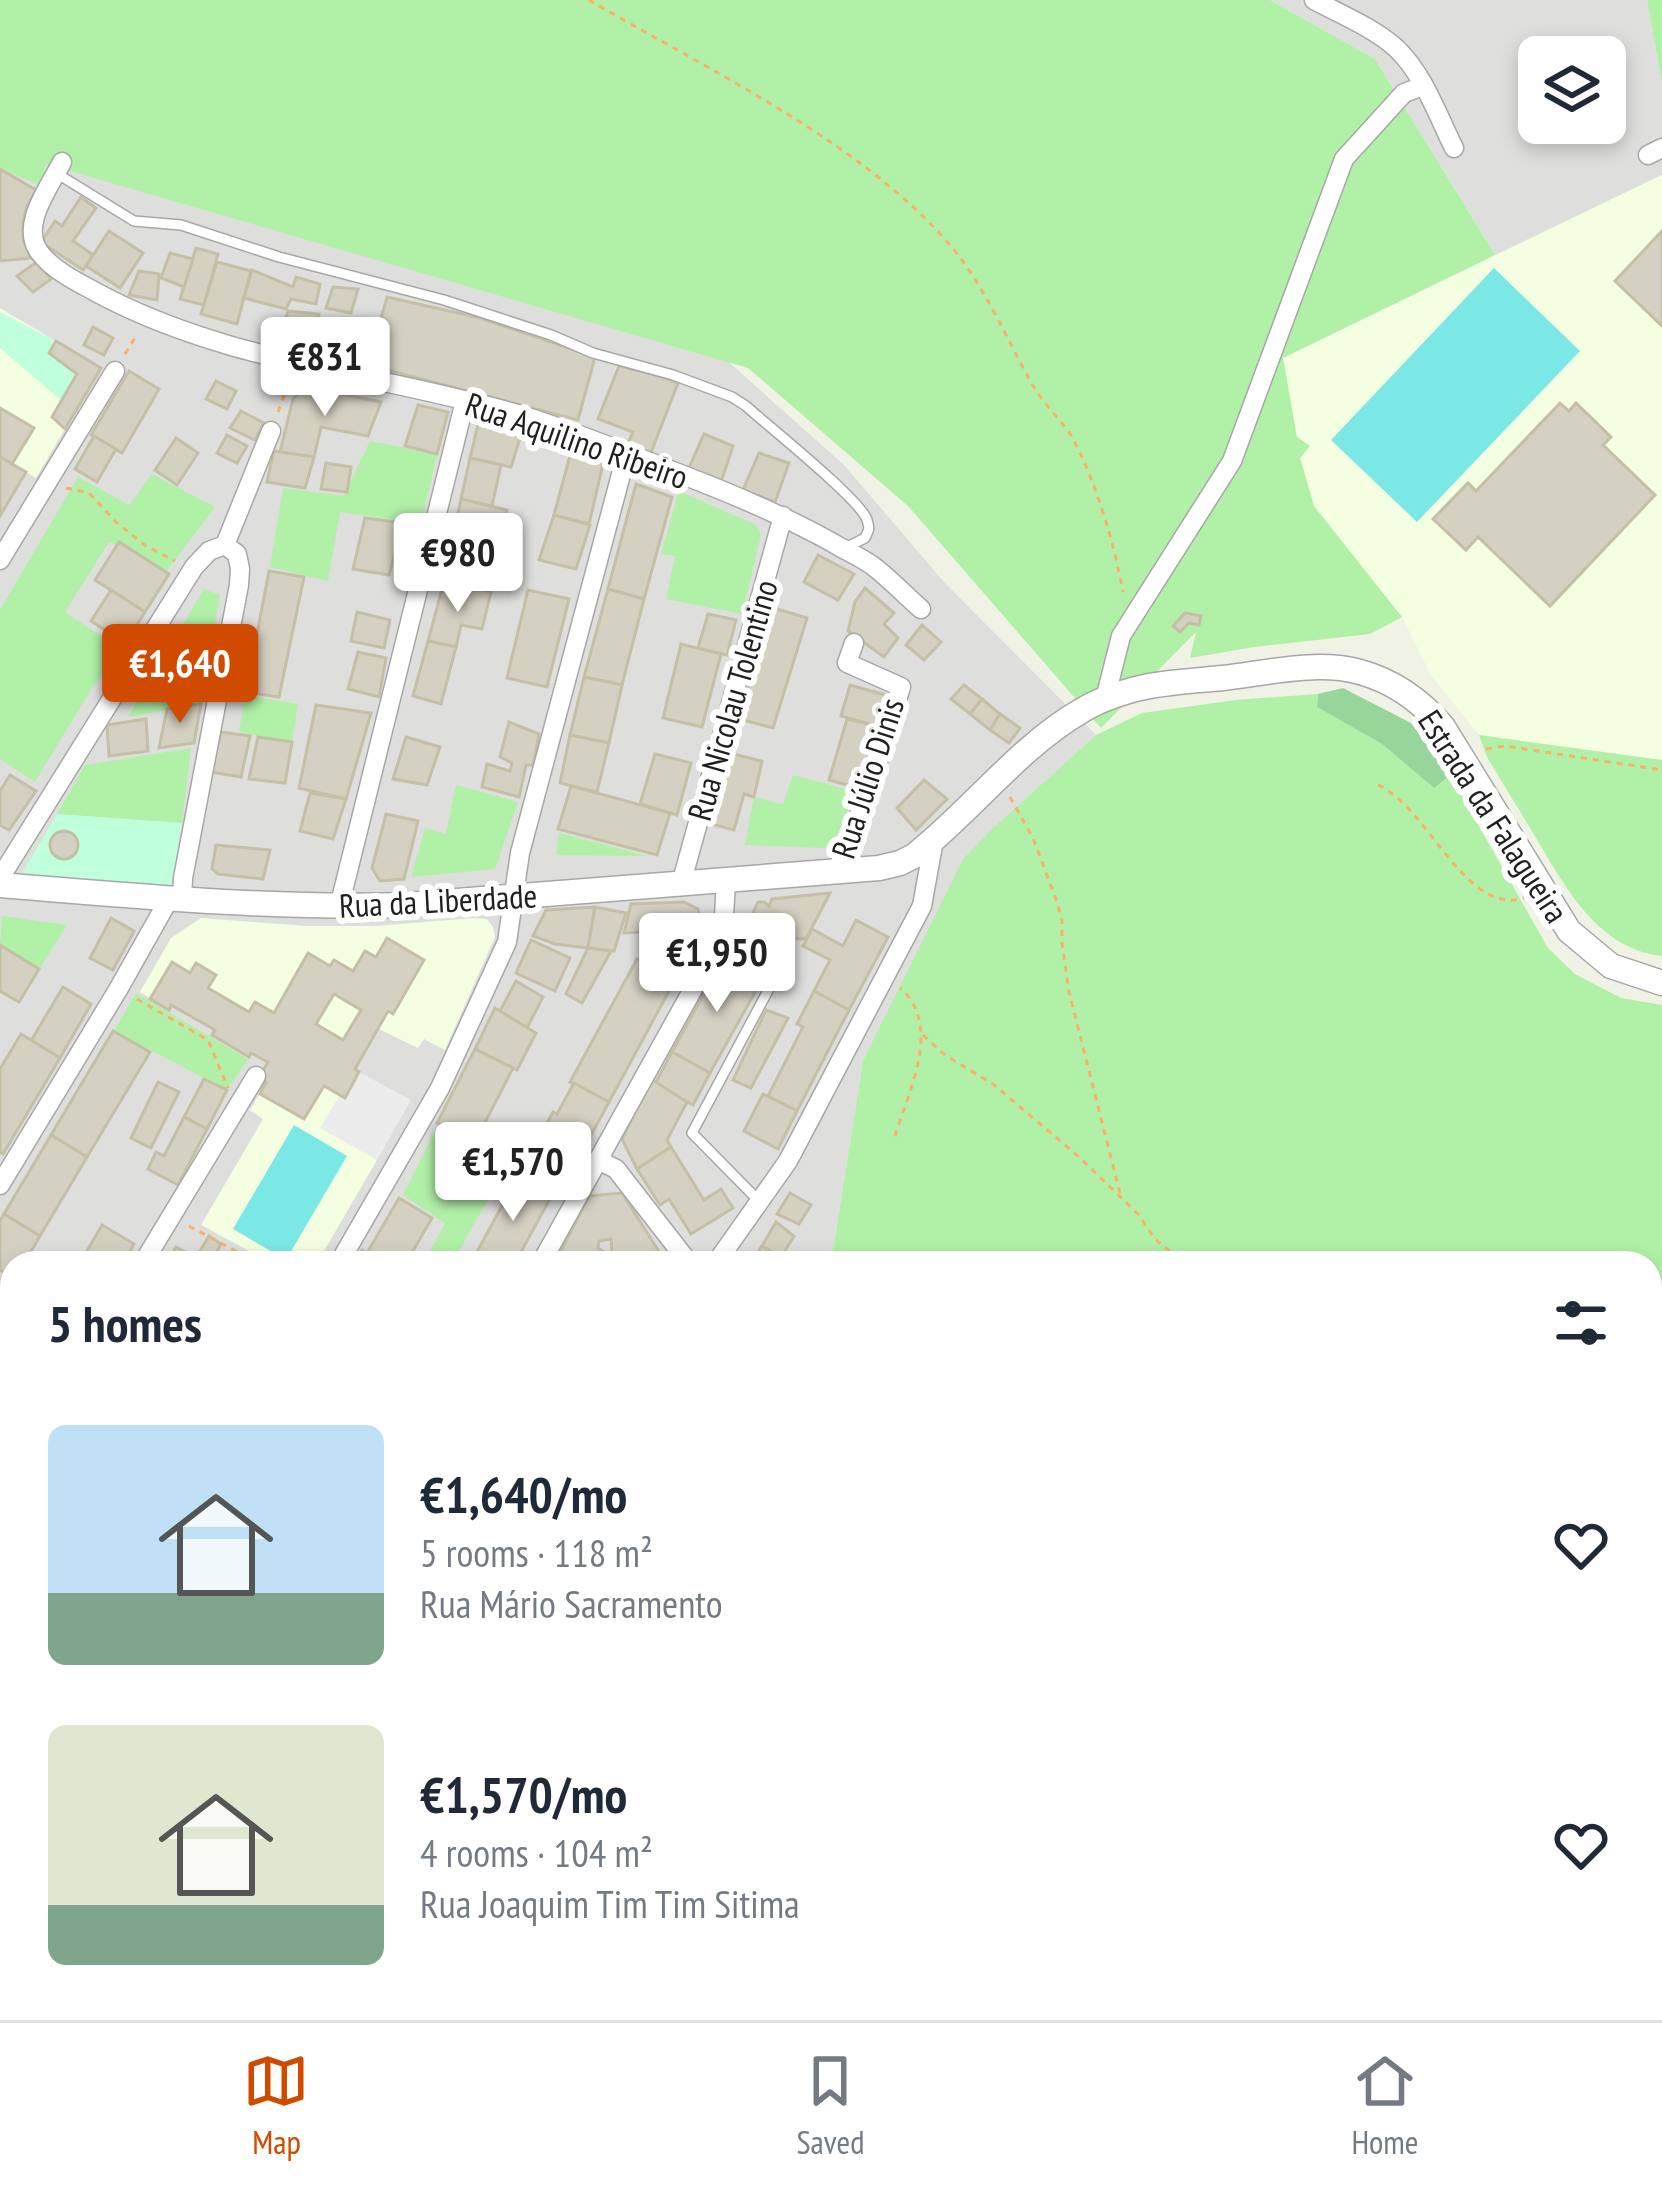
<!DOCTYPE html>
<meta charset="utf-8">
<style>
:root{--surface:#fff;--page:#f2f2f3;--text:#1f2937;--muted:#747a83;--line:#e0e1e3;--accent:#d04b00}
body{margin:0;font-family:"PT Sans Narrow",sans-serif;background:var(--page);color:var(--text);height:100vh;display:flex;flex-direction:column;font-size:45px;white-space:nowrap}
*{box-sizing:border-box;margin:0}
p{font-size:39px;color:var(--muted)}
.icon{flex:none;width:66px;height:66px;fill:none;stroke:currentColor;stroke-width:2;stroke-linecap:round;stroke-linejoin:round}
.map{position:relative;flex:1;overflow:hidden}
.panel{position:absolute;left:0px;top:1251px;width:1662px;height:771px;display:flex;flex-direction:column;background:var(--surface);border-radius:36px 36px 0 0;box-shadow:0 6px 18px #0003}
.panel>*{flex:none}
.controls{position:absolute;left:1518px;top:36px;display:grid;gap:24px}
.controls a{display:grid;place-items:center;width:108px;height:108px;border-radius:18px;background:var(--surface);box-shadow:0 6px 18px #0003;font-size:60px}
.price{position:absolute;translate:-50% -102px;padding:0 27px;border-radius:12px;background:#fff;color:#222;font-size:39px;line-height:78px;filter:drop-shadow(0 3px 6px #0008)}
.price::after{content:'';position:absolute;left:50%;top:72px;width:36px;height:27px;margin-left:-18px;background:inherit;clip-path:polygon(0 0,100% 0,50% 100%)}
.price.active{background:var(--accent);color:#fff}
ul{padding:0;list-style:none}
li{display:flex;align-items:center;gap:36px;height:300px;padding:0 48px}
li span{display:grid;place-items:center;flex:none;width:336px;height:240px;border-radius:18px;color:#555}
li>.icon{margin-inline-start:auto}
span .icon{width:144px;height:144px;fill:#fffc;stroke-width:1}
li b{font-size:51px}
h2{display:flex;justify-content:space-between;align-items:center;height:144px;padding:0 48px;font-size:51px}
.tab-bar{display:flex;justify-content:space-around;align-items:center;height:168px;border-top:3px solid var(--line);background:var(--surface);font-size:33px;color:var(--muted)}
.tab-bar a{display:grid;justify-items:center;gap:6px}
.tab-bar .active{color:var(--accent)}
.map>svg:first-child{display:block}
</style>
<div class="map">
<svg width="1662" height="2020" viewBox="0 0 1662 2020">
<rect width="100%" height="100%" fill="#f1f2e6"/>
<g fill="#dededd" fill-rule="evenodd">
<path d="M1270 0H1647L1662 83V175L1495 255 1375 59ZM1539 57H1605V123H1539Z"/>
<polygon points="0,125 693,330 844,465 944,582 1096,735 995,826 863,1061 831,1263 12,1263 12,1456 0,1453"/>
<polygon points="1662,1790 1662,2020 45,2020 48,2010 1650,2010 1650,1796"/>
</g>
<g fill="#f4ffe1">
<polygon points="1662,175 1662,760 1479,735 1431,675 1402,617 1316,511 1300,457 1283,358"/>
<polygon points="0,308 101,368 36,478 0,457"/>
<polygon points="201,918 305,926 375,926 474,918 487,919 493,927 495,937 445,1050 424,1039 418,1048 379,1029 355,1069 359,1072 345,1098 321,1127 377,1160 317,1263 271,1263 201,1225 263,1119 250,1110 266,1083 259,1078 268,1063 252,1053 249,1057 212,1035 214,1030 172,1005 169,1010 140,992 171,938"/>
<polygon points="910,2010 1141,2010 1138,2020 889,2020"/>
</g>
<polygon fill="#e3f2d0" points="1650,1480 1662,1485 1662,1618 1650,1607"/>
<g fill="#b1f0a7">
<polygon points="0,0 1270,0 1375,59 1495,255 1283,358 1297,437 1310,446 1300,458 1314,506 1402,617 1370,634 1254,647 1190,658 1196,632 1101,728 908,506 748,368 46,164 40,185 0,169"/>
<polygon points="1647,0 1662,0 1662,83"/>
<polygon points="370,441 437,454 421,524 340,512 328,581 270,567 283,488 344,496"/>
<polygon points="152,474 215,507 166,572 109,542 65,612 122,650 93,686 35,782 0,759 0,610 78,477 129,505"/>
<polygon points="679,491 756,525 761,535 742,614 666,599 675,556 661,554"/>
<polygon points="204,589 220,595 201,704 128,717"/>
<polygon points="1318,694 1317,707 1382,744 1433,787 1450,775 1548,948 1575,974 1621,998 1662,1005 1662,1485 1650,1480 1650,1263 831,1263 863,1061 963,859 995,826 1096,735 1142,713 1236,700"/>
<polygon points="245,695 298,704 292,742 239,732"/>
<path d="M1479 735 1662 760V956C1598 949 1566 888 1536 838 1520 811 1503 784 1487 757Z"/>
<polygon points="191,748 182,823 57,814 85,765"/>
<polygon points="793,775 856,792 840,829 831,843 824,848 745,845 754,797 783,804"/>
<polygon points="456,785 518,802 495,869 411,877 425,828 446,834"/>
<polygon points="559,833 648,856 556,855"/>
<polygon points="2,916 67,925 39,969 0,945"/>
<polygon points="136,993 248,1059 227,1090 114,1031"/>
<polygon points="436,1129 508,1164 452,1263 424,1263 445,1223 403,1195"/>
<polygon points="0,1453 12,1456 12,2010 48,2010 44,2020 0,2020"/>
<polygon points="1650,1607 1662,1618 1662,1790 1650,1796"/>
</g>
<polygon fill="#97d59b" points="1343,688 1411,723 1450,775 1434,788 1382,744 1317,707 1318,694"/>
<g fill="#c0ffdc">
<polygon points="0,312 56,341 50,353 77,374 62,401 0,348"/>
<polygon points="57,814 182,823 171,888 21,875"/>
</g>
<g fill="#7ce8e5">
<polygon points="1494,268 1580,351 1417,522 1331,440"/>
<polygon points="294,1125 347,1156 286,1260 233,1229"/>
</g>
<polygon fill="#ececec" points="359,1072 411,1100 377,1160 320,1128 340,1095 345,1097"/>
<g fill="#d5d1c2" stroke="#c5bfa6" stroke-width="3" fill-rule="evenodd">
<polygon points="0,169 36,190 27,206 23,222 23,240 31,258 0,261"/>
<polygon points="81,197 96,208 73,241 93,255 83,270 41,242 55,221 62,226"/>
<polygon points="109,231 143,253 120,288 86,266"/>
<polygon points="1662,231 1662,326 1615,281"/>
<polygon points="196,248 218,254 204,305 180,299"/>
<polygon points="170,253 193,259 184,287 161,278"/>
<polygon points="37,262 51,279 33,292 17,276"/>
<polygon points="217,262 251,271 237,324 201,314"/>
<polygon points="252,270 293,287 296,277 320,284 316,304 291,299 286,309 244,298"/>
<polygon points="139,271 159,274 157,300 129,295"/>
<polygon points="333,287 358,289 351,313 326,308"/>
<polygon points="387,297 480,318 595,357 578,420 368,365"/>
<polygon points="288,311 319,314 307,352 277,348"/>
<polygon points="93,327 113,338 104,355 84,345"/>
<polygon points="56,341 101,368 65,429 52,417 77,374 49,353"/>
<polygon points="619,366 656,375 678,383 650,455 627,445 633,432 598,419"/>
<polygon points="129,371 159,389 122,453 91,435"/>
<polygon points="216,381 236,391 227,409 206,399"/>
<polygon points="304,387 381,402 368,436 321,427 314,457 280,452 293,399"/>
<polygon points="1560,403 1569,411 1576,403 1611,437 1603,445 1655,495 1550,606 1478,537 1466,550 1433,519 1468,483 1476,491"/>
<polygon points="418,405 448,412 437,454 405,446"/>
<polygon points="0,408 34,428 12,464 0,457"/>
<polygon points="241,411 264,423 255,440 230,428"/>
<polygon points="479,421 520,438 511,467 470,458"/>
<polygon points="704,434 733,446 721,482 688,470"/>
<polygon points="227,435 247,446 237,463 217,453"/>
<polygon points="94,436 116,449 97,482 75,469"/>
<polygon points="176,438 198,453 177,485 155,470"/>
<polygon points="274,451 314,457 305,488 267,482"/>
<polygon points="571,452 603,464 589,524 554,515"/>
<polygon points="759,453 789,463 775,502 743,490"/>
<polygon points="0,457 26,472 0,516"/>
<polygon points="470,458 501,465 492,506 461,499"/>
<polygon points="326,463 351,467 347,492 321,489"/>
<polygon points="636,484 672,497 644,599 608,589"/>
<polygon points="461,499 507,510 491,547 453,536"/>
<polygon points="554,515 590,525 576,569 539,560"/>
<polygon points="365,518 403,523 389,575 353,569"/>
<polygon points="453,536 491,547 481,585 443,577"/>
<polygon points="119,542 169,574 145,612 95,580"/>
<polygon points="818,555 854,574 838,600 804,582"/>
<polygon points="269,571 304,577 279,697 246,692"/>
<polygon points="471,587 491,592 482,629 461,625 456,647 428,641 442,589 469,594"/>
<polygon points="865,588 894,613 884,624 898,638 884,657 848,631 855,602"/>
<polygon points="608,589 644,599 622,685 584,677"/>
<polygon points="111,590 145,612 125,643 91,621"/>
<polygon points="528,590 569,599 547,687 507,678"/>
<polygon points="771,607 807,618 773,728 739,719"/>
<polygon points="357,612 390,620 384,648 351,641"/>
<polygon points="1185,613 1201,616 1199,625 1189,623 1180,632 1173,626"/>
<polygon points="708,614 736,620 727,655 698,648"/>
<polygon points="922,625 941,642 924,660 906,645"/>
<polygon points="428,641 456,647 441,704 413,696"/>
<polygon points="681,644 721,654 702,727 663,718"/>
<polygon points="358,652 386,658 379,697 348,689"/>
<polygon points="584,677 622,685 609,743 570,735"/>
<polygon points="850,685 886,695 877,726 841,716"/>
<polygon points="964,685 982,699 970,714 951,699"/>
<polygon points="982,699 1000,714 990,730 970,714"/>
<polygon points="201,704 194,743 159,748 167,709"/>
<polygon points="316,705 371,713 346,799 299,788"/>
<polygon points="1000,714 1020,728 1009,743 990,730"/>
<polygon points="146,719 148,751 109,756 107,725"/>
<polygon points="847,719 877,726 858,788 829,780"/>
<polygon points="509,722 539,734 533,765 526,765 519,797 482,787 487,764 510,771 512,763 500,757"/>
<polygon points="221,732 250,736 241,777 211,772"/>
<polygon points="570,735 609,743 597,792 560,783"/>
<polygon points="258,737 292,742 285,783 249,779"/>
<polygon points="406,737 440,747 427,785 393,779"/>
<polygon points="729,753 762,761 754,797 744,794 734,830 711,824"/>
<polygon points="655,754 691,763 677,815 640,804"/>
<polygon points="10,775 36,791 9,830 0,825 0,791"/>
<polygon points="924,780 947,799 916,830 897,808"/>
<polygon points="571,786 670,813 657,855 558,829"/>
<polygon points="310,793 346,799 333,839 300,831"/>
<polygon points="386,814 418,821 404,879 380,881 372,868"/>
<circle cx="64" cy="845" r="14"/>
<polygon points="216,845 270,850 263,879 218,874 212,869"/>
<polygon points="830,893 806,939 782,938 763,978 724,957 741,924 747,926 758,902 764,902 769,906 772,899"/>
<polygon points="684,902 698,909 701,925 698,931 701,934 675,980 656,970 666,931 624,933 631,904"/>
<polygon points="595,907 588,948 555,944 533,936 546,910"/>
<polygon points="595,907 626,913 614,951 588,948"/>
<polygon points="111,918 134,931 113,970 90,958"/>
<polygon points="856,920 888,937 849,1010 814,991 830,960 803,946 812,929 843,946"/>
<path d="M387 938 424 960 393 1014 388 1011 355 1069 359 1072 345 1098 324 1086 304 1119 260 1094 266 1082 259 1078 268 1062 251 1053 249 1057 212 1035 215 1030 171 1005 169 1010 150 999 172 962 190 973 196 963 216 975 208 988 249 1012 255 1002 274 1013 308 953 330 966 334 960 353 971 365 951 376 957ZM334 994 361 1010 343 1040 316 1024Z"/>
<polygon points="531,940 570,958 555,991 516,973"/>
<polygon points="0,945 39,969 19,1002 0,991"/>
<polygon points="588,948 611,951 582,1003 566,994"/>
<polygon points="724,957 763,978 710,1073 672,1052"/>
<polygon points="637,959 675,980 609,1102 570,1082"/>
<polygon points="516,981 543,997 527,1028 500,1011"/>
<polygon points="63,987 91,1004 60,1058 31,1041"/>
<polygon points="814,991 849,1010 797,1111 768,1096 803,1027 797,1024"/>
<polygon points="495,1008 536,1033 517,1070 475,1049"/>
<polygon points="766,1010 788,1018 751,1088 733,1080"/>
<polygon points="113,1031 150,1052 87,1157 51,1135"/>
<polygon points="21,1034 60,1058 3,1154 0,1152 0,1069"/>
<polygon points="475,1049 513,1068 475,1142 437,1123"/>
<polygon points="672,1052 710,1073 693,1105 655,1084"/>
<polygon points="204,1079 227,1090 207,1129 184,1117"/>
<polygon points="651,1079 687,1102 667,1140 671,1147 637,1169 622,1139"/>
<polygon points="158,1082 179,1092 151,1148 131,1138"/>
<polygon points="574,1083 609,1102 557,1198 518,1176 553,1112 557,1114"/>
<polygon points="763,1094 797,1111 778,1149 744,1131"/>
<polygon points="184,1117 207,1129 178,1185 148,1169 156,1152 164,1156"/>
<polygon points="51,1135 87,1157 40,1236 4,1214"/>
<polygon points="671,1147 704,1200 721,1189 733,1208 691,1234 669,1199 660,1205 637,1169"/>
<polygon points="518,1176 552,1195 515,1263 471,1263"/>
<polygon points="622,1193 665,1261 618,1263 612,1255 611,1239 599,1241 598,1248 604,1252 601,1260 608,1263 555,1263 589,1196"/>
<polygon points="790,1193 811,1205 799,1224 777,1214"/>
<polygon points="399,1198 432,1218 406,1263 355,1263 362,1250 367,1253"/>
<polygon points="4,1214 40,1236 24,1263 12,1263 12,1277 0,1270 0,1221"/>
<polygon points="776,1222 794,1236 781,1257 762,1246"/>
<polygon points="102,1225 134,1244 124,1263 80,1263"/>
<polygon points="209,1236 221,1244 211,1263 205,1263 196,1258"/>
<polygon points="762,1246 786,1260 785,1263 750,1263"/>
<polygon points="176,1247 196,1258 205,1263 167,1263"/>
<polygon points="0,1375 12,1383 12,1450 0,1446"/>
<polygon points="1662,1797 1662,1824 1651,1803"/>
<polygon points="1651,1803 1662,1824 1662,1846 1650,1852"/>
<polygon points="1662,1944 1662,2016 1658,2018 1650,2002 1650,1951"/>
<polygon points="167,2010 254,2010 252,2020 164,2020"/>
<polygon points="316,2010 352,2010 349,2020 313,2020"/>
<polygon points="438,2010 459,2010 463,2020 421,2020"/>
<polygon points="459,2010 522,2010 525,2015 515,2020 463,2020"/>
<polygon points="671,2010 697,2010 702,2020 651,2020"/>
<polygon points="697,2010 761,2010 763,2013 748,2020 702,2020"/>
<polygon points="1010,2010 1101,2010 1107,2020 1039,2020"/>
<polygon points="1168,2010 1179,2010 1209,2020 1165,2020"/>
<polygon points="1179,2010 1214,2010 1210,2020"/>
<polygon points="1373,2010 1415,2010 1420,2020 1378,2020"/>
<polygon points="1528,2010 1573,2010 1553,2020 1534,2020"/>
</g>
<g fill="none" stroke-linecap="round" stroke-linejoin="round">
<defs>
<g id="service">
<path d="M56 173 134 221 181 225 279 257 444 300 551 335 593 353 673 375 732 397 746 406C768 426 861 500 867 520 870 530 869 529 865 538L845 548"/>
<polyline points="760,1202 692,1133 779,970"/>
<polyline points="139,2020 142,2010"/>
</g>
<g id="minor">
<path d="M1314 0C1340 14 1376 29 1397 49 1424 75 1438 116 1454 148"/>
<polyline points="1648,155 1662,148"/>
<path d="M62 162C49 188 19 226 40 253 52 269 75 281 92 290 224 363 378 373 521 415 576 432 629 454 683 475 735 495 785 516 833 543 846 551 861 557 873 566 890 579 905 595 921 609"/>
<polyline points="0,560 115,371"/>
<polyline points="1105,699 1121,636 1232,461 1344,159 1404,93 1423,86"/>
<polyline points="836,873 869,790 901,687 847,663 854,643"/>
<polyline points="0,878 194,567 209,551 225,545 271,431"/>
<polyline points="681,884 783,516"/>
<polyline points="182,900 183,878 239,585 240,569 237,554 225,545"/>
<polyline points="339,907 465,401"/>
<polyline points="598,1160 616,1169 689,1263"/>
<polyline points="0,1185 119,988 169,899"/>
<polyline points="143,1263 256,1076"/>
<polyline points="339,1263 440,1088 507,942 520,853 627,452"/>
<polyline points="541,1263 718,944 723,934 726,881"/>
<polyline points="716,1263 788,1161 922,906 934,840"/>
<polyline points="0,1357 12,1361"/>
<polyline points="1650,1916 1662,1913"/>
<polyline points="1350,2010 1353,2020"/>
<polyline points="1452,2010 1458,2020"/>
<polyline points="1497,2010 1503,2020"/>
<polyline points="392,2020 395,2010"/>
<polyline points="589,2020 609,2010"/>
<polyline points="803,2020 822,2010"/>
<polyline points="1254,2020 1257,2010"/>
</g>
<g id="tertiary">
<path d="M0 885C135 896 270 909 406 905L879 868 900 863 914 856C971 811 1019 747 1081 711 1097 701 1114 695 1132 690 1161 682 1193 681 1223 678 1266 673 1317 660 1360 672 1393 681 1421 701 1443 727L1569 931 1611 966 1662 983"/>
<polyline points="75,2020 78,2010"/>
<polyline points="116,2020 120,2010"/>
</g>
</defs>
<use href="#service" stroke="#a7a7a7" stroke-width="12"/>
<use href="#minor" stroke="#a7a7a7" stroke-width="21"/>
<use href="#tertiary" stroke="#a7a7a7" stroke-width="27"/>
<g stroke="#ffaf69" stroke-width="3" stroke-dasharray="6 6" stroke-linecap="butt">
<path d="M589 0C708 70 859 140 950 245 985 286 1007 340 1033 386 1044 405 1061 419 1072 437 1096 482 1114 542 1123 592"/>
<polyline points="125,354 136,336"/>
<polyline points="278,412 289,382"/>
<polyline points="66,488 89,493 117,523 146,546 175,561"/>
<polyline points="1486,749 1505,746 1662,770"/>
<path d="M1378 785C1428 807 1466 917 1524 898"/>
<polyline points="1010,797 1033,838 1057,902 1062,920 1062,943 1069,992 1121,1197"/>
<polyline points="137,999 208,1040 228,1088"/>
<polyline points="923,1035 945,1055 993,1084 1078,1156 1138,1214 1155,1239 1184,1263"/>
<path d="M895 1136C909 1090 943 1025 900 988"/>
<polyline points="189,1226 258,1263"/>
<polyline points="1650,1655 1662,1669"/>
<polyline points="0,1793 12,1795"/>
</g>
<use href="#service" stroke="#fff" stroke-width="9"/>
<use href="#minor" stroke="#fff" stroke-width="18"/>
<use href="#tertiary" stroke="#fff" stroke-width="24"/>
</g>
<g text-anchor="middle" dominant-baseline="central" stroke-width="12" stroke-linejoin="round" paint-order="stroke">
<g font-size="33" fill="#202020" stroke="#fff">
<text transform="translate(577 440) rotate(19)">Rua Aquilino Ribeiro</text>
<text transform="translate(732 700) rotate(-74)">Rua Nicolau Tolentino</text>
<text transform="translate(867 778) rotate(-72)">Rua Júlio Dinis</text>
<text transform="translate(1494 816) rotate(57)">Estrada da Falagueira</text>
<text transform="translate(438 900) rotate(-3)">Rua da Liberdade</text>
</g>
</g>
</svg>
<div class="controls">
<a><svg class="icon" aria-label="layers" viewBox="0 0 24 24"><path d="M12 4l9 5-9 5-9-5zM3 14l9 5 9-5"/></svg></a>
</div>
<b class="price" style="left:325px;top:419px">€831</b>
<b class="price" style="left:458px;top:615px">€980</b>
<b class="price active" style="left:180px;top:726px">€1,640</b>
<b class="price" style="left:717px;top:1015px">€1,950</b>
<b class="price" style="left:513px;top:1224px">€1,570</b>
<section class="panel">
<h2>5 homes<svg class="icon" aria-label="filters" viewBox="0 0 24 24"><path d="M4 7h16M4 17h16"/><circle cx="9" cy="7" r="2"/><circle cx="15" cy="17" r="2"/></svg></h2>
<ul>
<li><span style="background:linear-gradient(#bfe0f5 70%,#7fa58c 0)"><svg class="icon" aria-label="home" viewBox="0 0 24 24"><path d="M3 11l9-7 9 7M6 9v11h12V9"/></svg></span><div><b>€1,640/mo</b><p>5 rooms · 118 m²</p><p>Rua Mário Sacramento</p></div><svg class="icon" aria-label="heart" viewBox="0 0 24 24"><path d="M12 20l-8-8c-3-5 5-10 8-4 3-6 11-1 8 4z"/></svg></li>
<li><span style="background:linear-gradient(#dfe7d0 75%,#7fa58c 0)"><svg class="icon" aria-label="home" viewBox="0 0 24 24"><path d="M3 11l9-7 9 7M6 9v11h12V9"/></svg></span><div><b>€1,570/mo</b><p>4 rooms · 104 m²</p><p>Rua Joaquim Tim Tim Sitima</p></div><svg class="icon" aria-label="heart" viewBox="0 0 24 24"><path d="M12 20l-8-8c-3-5 5-10 8-4 3-6 11-1 8 4z"/></svg></li>
</ul>
</section>
</div>
<nav class="tab-bar">
<a class="active"><svg class="icon" aria-label="map" viewBox="0 0 24 24"><path d="M3 6l6-2 6 2 6-2v14l-6 2-6-2-6 2zM9 4v14M15 6v14"/></svg>Map</a>
<a><svg class="icon" aria-label="saved" viewBox="0 0 24 24"><path d="M7 4h10v16l-5-4-5 4z"/></svg>Saved</a>
<a><svg class="icon" aria-label="home" viewBox="0 0 24 24"><path d="M3 11l9-7 9 7M6 9v11h12V9"/></svg>Home</a>
</nav>
